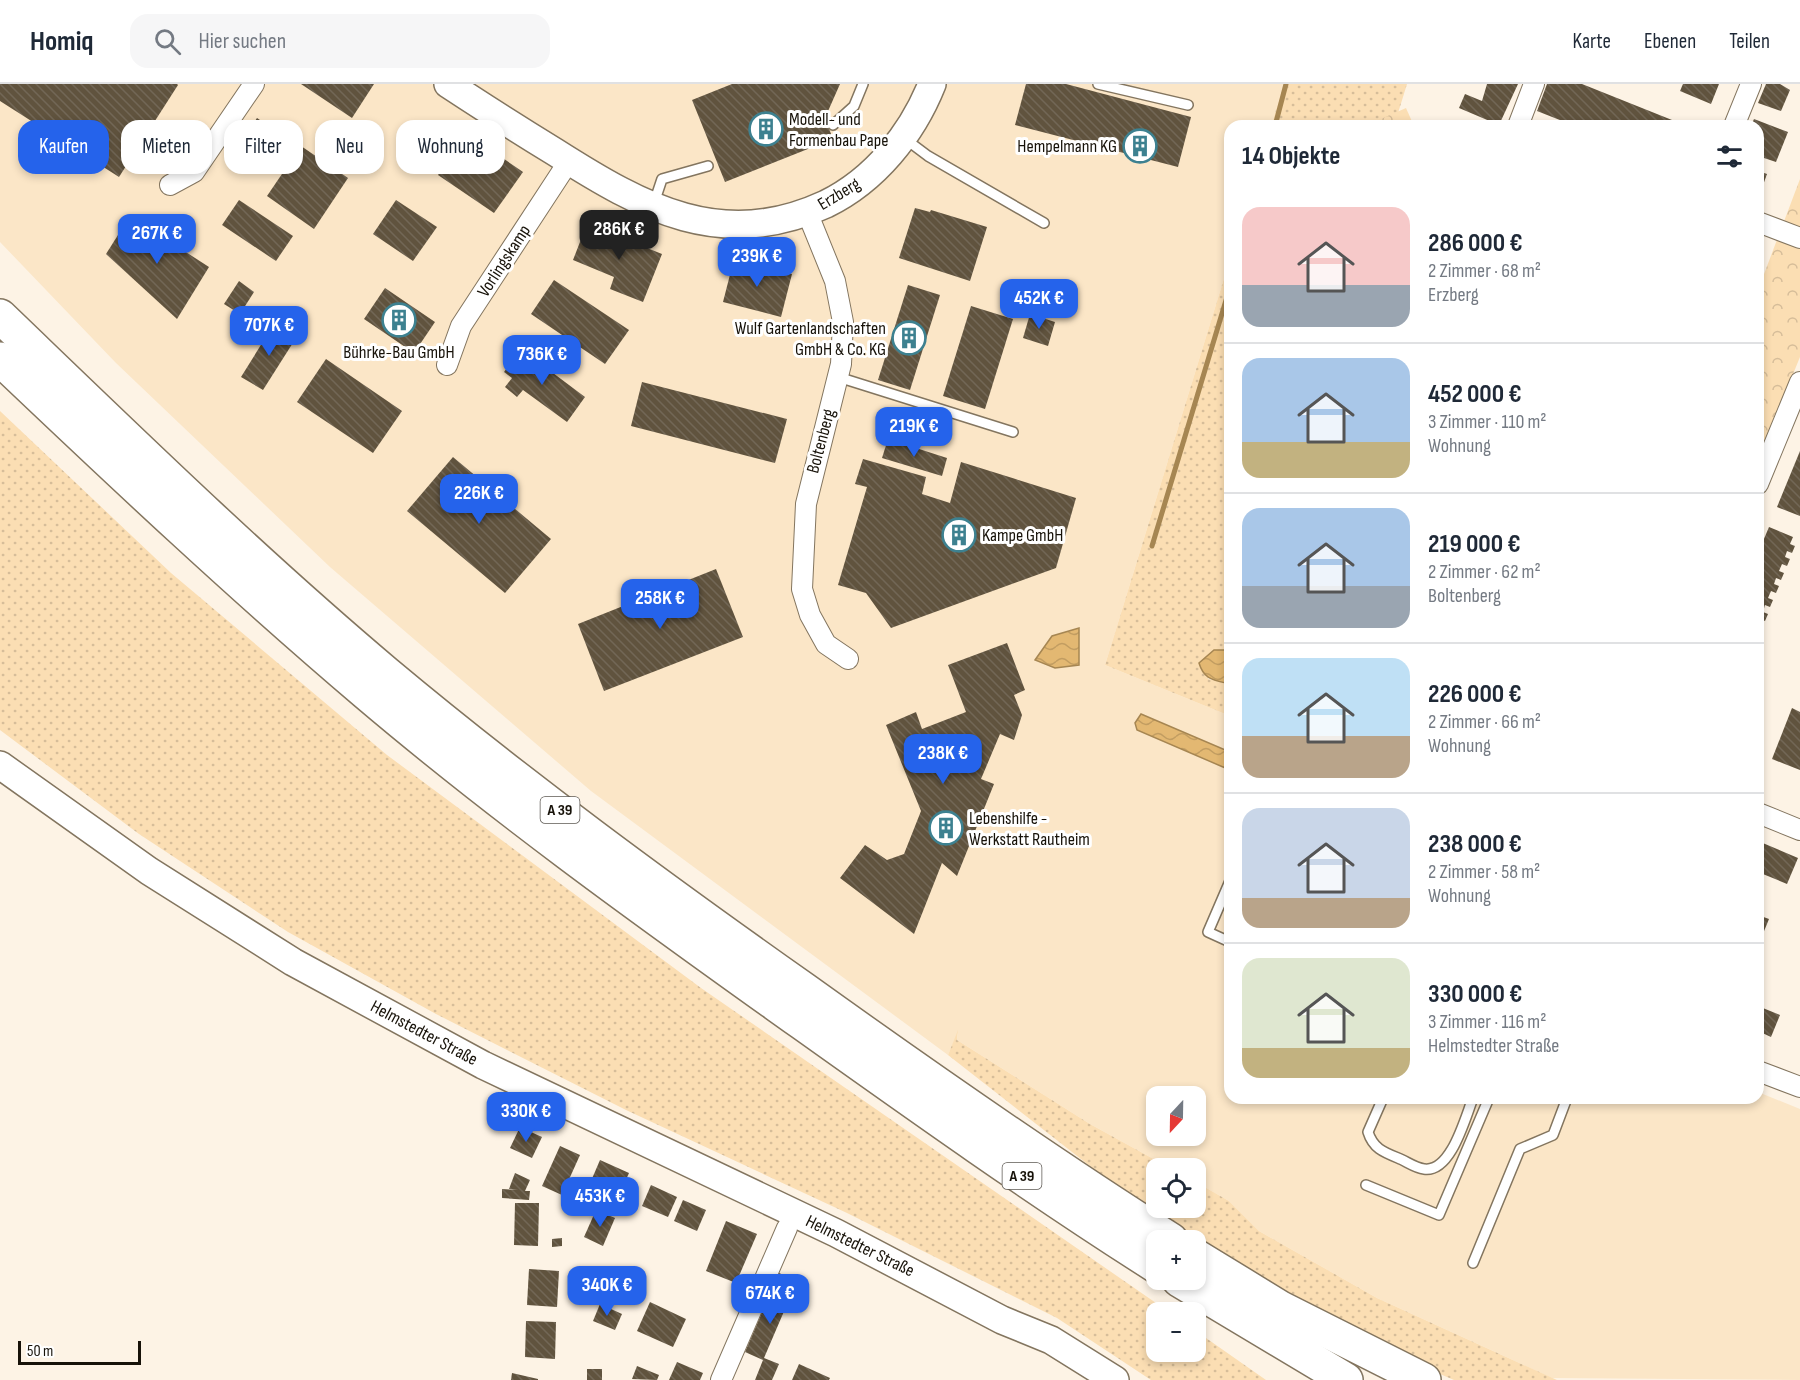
<!DOCTYPE html>
<html lang="de">
<meta charset="utf-8">
<style>
:root{--surface:#fff;--page:#f6f6f7;--text:#1f2937;--muted:#747a83;--line:#e0e1e3;--accent:#2563eb}
body{margin:0;font-family:"Sofia Sans Condensed",sans-serif;background:var(--page);color:var(--text);height:100vh;display:flex;flex-direction:column;font-size:22px;white-space:nowrap}
*{box-sizing:border-box;margin:0}
p{font-size:20px;color:var(--muted)}
.icon{flex:none;width:33px;height:33px;fill:none;stroke:currentColor;stroke-width:2;stroke-linecap:round;stroke-linejoin:round}
.map{position:relative;flex:1;overflow:hidden}
.details{position:absolute;left:1224px;top:36px;width:540px;height:984px;display:flex;flex-direction:column;background:var(--surface);border-radius:18px;box-shadow:0 3px 9px #0003}
.details>*{flex:none}
.guide{position:absolute;left:18px;top:36px;width:570px;height:54px;display:flex;gap:12px}
.needle{width:39px;rotate:202deg}
.tools{position:absolute;left:1146px;top:1002px;display:grid;gap:12px}
.tools a{display:grid;place-items:center;width:60px;height:60px;border-radius:12px;background:var(--surface);box-shadow:0 3px 9px #0003;font-size:30px}
.scale{position:absolute;left:18px;bottom:15px;width:123px;box-sizing:border-box;padding-left:6px;border:3px solid #171209;border-top:0;font-size:16px;line-height:21px;white-space:nowrap;color:#171209;-webkit-text-stroke:4px #fff;paint-order:stroke}
.price{position:absolute;translate:-50% -51px;padding:0 14px;border-radius:12px;background:var(--accent);color:#fff;font-size:20px;line-height:39px;filter:drop-shadow(0 2px 3px #0008)}
.price::after{content:'';position:absolute;left:50%;top:36px;width:18px;height:14px;margin-left:-9px;background:inherit;clip-path:polygon(0 0,100% 0,50% 100%)}
.price.on{background:#222;color:#fff}
ul{padding:0;list-style:none}
li{display:flex;align-items:center;gap:18px;height:150px;padding:0 18px}
li+li{border-top:2px solid var(--line)}
li span{display:grid;place-items:center;flex:none;width:168px;height:120px;border-radius:18px;color:#555}
li>.icon{margin-inline-start:auto}
span .icon{width:72px;height:72px;fill:#fffc;stroke-width:1}
li b{font-size:26px}
h2{display:flex;justify-content:space-between;align-items:center;height:72px;padding:0 18px;font-size:26px}
.chip{padding:0 21px;border-radius:18px;background:var(--surface);box-shadow:0 3px 9px #0003;font-size:21px;line-height:54px}
.chip.on{background:var(--accent);color:#fff}
header{display:flex;align-items:center;gap:36px;box-sizing:border-box;height:84px;padding:0 30px;background:var(--surface);border-bottom:2px solid var(--line)}
header strong{font-size:28px}
nav{display:flex;gap:33px;margin-inline-start:auto;font-size:21px}
.search{width:420px;height:54px;background:var(--page);display:flex;align-items:center;gap:15px;box-sizing:border-box;padding:0 21px;border-radius:18px;color:var(--muted);font-size:22px}
.map>svg:first-child{display:block}
</style>
<header>
<strong>Homiq</strong>
<div class="search"><svg class="icon" aria-label="search" viewBox="0 0 24 24"><circle cx="10" cy="10" r="6"/><path d="M15 15l6 6"/></svg>Hier suchen</div>
<nav><a>Karte</a><a>Ebenen</a><a>Teilen</a></nav>
</header>
<div class="map">
<svg width="1800" height="1296" viewBox="0 0 1800 1296">
<defs>
<pattern id="grass-dots" width="8" height="8" patternUnits="userSpaceOnUse" patternTransform="scale(1.5)"><rect width="8" height="8" fill="#fbdeb3"/><path d="M2 2h.1M6 6h.1" fill="none" stroke="#d6bd99" stroke-width="1.8" stroke-linecap="round"/></pattern>
<pattern id="park-crowns" width="20" height="18" patternUnits="userSpaceOnUse" patternTransform="scale(1.5)"><rect width="20" height="18" fill="#fbdeb3"/><path d="M2 6a3 3 0 1 1 6 0M12 15a3 3 0 1 1 6 0" fill="none" stroke="#d6bd99"/></pattern>
<pattern id="water-waves" width="16" height="10" patternUnits="userSpaceOnUse" patternTransform="scale(1.5)"><rect width="16" height="10" fill="#e3b872"/><path d="M0 5q4-4 8 0t8 0" fill="none" stroke="#c29d61"/></pattern>
<pattern id="building-back-hatch" width="6" height="6" patternUnits="userSpaceOnUse" patternTransform="scale(1.5)"><rect width="6" height="6" fill="#60533e"/><path d="M-1 5l2 2M0 0l6 6M5-1l2 2" fill="none" stroke="#726756"/></pattern>
</defs>
<rect width="100%" height="100%" fill="#fdf3e5"/>
<path fill="#fbe6c7" fill-rule="evenodd" d="M0 0H1284L1271 42H1230V175L1105 581 1230 632V1014H1758V1008L1800 1025V1296L1552 1294 1377 1214 1259 1147 1229 1117 1196 1098V1084H1170L1090 1040 957 956 958 948 948 971 591 707 330 483 116 279 0 158ZM1156 1012H1196V1052H1156Z"/>
<g fill="url(#grass-dots)">
<polygon points="1284,0 1407,0 1394,42 1271,42"/>
<polygon points="1230,175 1230,566 1214,566 1208,595 1230,600 1230,632 1105,581"/>
<polygon points="0,327 171,489 387,671 701,904 1169,1228 1156,1228 1156,1268 1196,1268 1196,1247 1266,1296 1151,1296 1057,1234 847,1129 626,1026 436,930 288,848 139,750 4,649 0,646"/>
<polygon points="958,946 957,956 1090,1040 1170,1084 1156,1084 1156,1124 1196,1124 1196,1098 1229,1117 1259,1147 1377,1214 1557,1296 1454,1296 1412,1278 1287,1216 1196,1156 1191,1156 1168,1143 948,971"/>
</g>
<g fill="url(#park-crowns)">
<polygon points="1406,24 1414,42 1378,42 1381,35"/>
<polygon points="1800,95 1800,273 1758,376 1758,206"/>
</g>
<g fill="url(#water-waves)" stroke="#a68652" stroke-width="1.5">
<polygon points="1079,544 1079,581 1055,584 1035,576 1052,552"/>
<path d="M1214 566H1230V600C1214 596 1204 596 1199 579Z"/>
<polygon points="1141,630 1230,668 1230,686 1137,646 1135,639"/>
</g>
<g fill="none" stroke-linecap="round" stroke-linejoin="round">
<g stroke="#a68652" stroke-width="5">
<polyline points="1275,42 1286,0"/>
<polyline points="1152,462 1230,203"/>
</g>
</g>
<g fill="url(#building-back-hatch)">
<polygon points="0,0 177,0 178,1 119,93 0,17"/>
<polygon points="301,0 374,0 352,34"/>
<polygon points="732,0 840,0 825,34 833,55 725,98 692,16"/>
<polygon points="1026,0 1066,0 1191,33 1178,83 1015,41"/>
<polygon points="1487,0 1518,0 1499,41 1459,24 1465,10 1482,17"/>
<polygon points="1547,0 1582,0 1687,42 1575,42 1537,27"/>
<polygon points="1683,0 1719,0 1711,20 1680,7"/>
<polygon points="1766,0 1780,0 1790,6 1781,27 1758,19"/>
<polygon points="257,34 287,54 270,80 240,60"/>
<polygon points="1754,35 1788,48 1776,78 1758,72 1758,42 1751,42"/>
<polygon points="466,49 523,88 494,129 438,91"/>
<polygon points="301,62 348,94 314,145 267,112"/>
<polygon points="1758,87 1767,90 1758,115"/>
<polygon points="239,116 293,152 276,177 222,141"/>
<polygon points="396,116 437,143 413,177 373,150"/>
<polygon points="915,124 930,128 931,126 987,143 970,197 899,174"/>
<polygon points="130,132 209,183 177,235 106,170"/>
<polygon points="587,140 662,170 643,218 610,205 614,193 573,176"/>
<polygon points="734,175 792,190 781,233 723,218"/>
<polygon points="554,196 629,246 605,280 531,230"/>
<polygon points="239,197 254,208 240,230 224,220"/>
<polygon points="908,201 940,211 910,306 878,296"/>
<polygon points="385,204 435,238 414,269 364,235"/>
<polygon points="971,222 1013,235 985,325 943,312"/>
<polygon points="1030,230 1055,238 1048,262 1023,254"/>
<polygon points="274,240 296,254 263,306 241,293"/>
<polygon points="521,265 585,313 567,338 523,306 517,313 505,303 512,294 504,288"/>
<polygon points="326,275 402,327 373,369 297,318"/>
<polygon points="642,298 787,335 775,379 631,342"/>
<polygon points="888,355 947,374 942,392 882,374"/>
<polygon points="1800,367 1800,432 1777,423"/>
<polygon points="453,373 551,455 505,509 407,427"/>
<polygon points="863,375 926,393 922,410 950,419 961,378 1076,414 1056,484 891,544 866,509 838,501 867,403 855,400"/>
<polygon points="1769,443 1793,453 1790,460 1795,462 1792,469 1787,467 1785,473 1790,475 1787,482 1782,480 1779,487 1784,489 1781,496 1776,494 1774,500 1779,502 1776,509 1771,507 1768,514 1773,516 1770,523 1765,521 1763,528 1768,530 1765,537 1760,535 1758,539 1758,469"/>
<polygon points="716,485 743,553 604,607 578,540"/>
<polygon points="1007,559 1025,606 1014,611 1022,631 1014,656 1000,650 981,695 994,700 957,792 942,779 914,850 840,794 865,761 887,776 904,770 921,727 886,641 916,628 922,645 966,628 948,581"/>
<polygon points="1792,624 1800,628 1800,686 1772,675"/>
<polygon points="1758,757 1798,774 1787,800 1758,788"/>
<polygon points="1758,831 1769,835 1758,862"/>
<polygon points="1758,922 1780,931 1771,953 1758,947"/>
<polygon points="520,1043 542,1053 532,1074 510,1064"/>
<polygon points="560,1062 580,1071 562,1111 542,1102"/>
<polygon points="600,1076 629,1089 620,1109 591,1097"/>
<polygon points="515,1089 530,1096 525,1107 530,1107 529,1116 502,1114 502,1105 518,1106 509,1105"/>
<polygon points="651,1101 677,1113 668,1133 642,1122"/>
<polygon points="683,1116 706,1126 697,1147 674,1137"/>
<polygon points="515,1119 539,1119 538,1162 514,1161"/>
<polygon points="596,1126 615,1134 603,1162 584,1153"/>
<polygon points="726,1137 757,1150 736,1199 706,1187"/>
<polygon points="562,1154 562,1162 552,1163 552,1155"/>
<polygon points="529,1185 559,1187 557,1223 527,1221"/>
<polygon points="779,1189 797,1197 764,1274 779,1280 772,1296 755,1296 763,1276 745,1268"/>
<polygon points="650,1218 686,1235 673,1263 637,1247"/>
<polygon points="600,1220 622,1230 615,1246 593,1237"/>
<polygon points="526,1237 556,1238 555,1275 525,1273"/>
<polygon points="677,1278 703,1289 700,1296 669,1296"/>
<polygon points="799,1280 830,1294 829,1296 792,1296"/>
<polygon points="637,1282 659,1291 657,1296 632,1295"/>
<rect x="587" y="1285" width="15" height="11"/>
<polygon points="512,1289 538,1295 538,1296 511,1296"/>
</g>
<g fill="none" stroke-linecap="round" stroke-linejoin="round">
<defs>
<g id="lane">
<polyline points="1098,0 1188,21"/>
<polyline points="833,41 854,22 863,0"/>
<polyline points="904,54 928,72 1044,139"/>
<polyline points="654,119 662,95 708,82"/>
<polyline points="838,293 1013,348"/>
<polyline points="1230,797 1208,848 1230,858"/>
<path d="M1383 1014 1368 1048C1373 1064 1383 1068 1398 1074 1406 1077 1415 1084 1424 1085 1451 1089 1465 1034 1473 1014"/>
<polyline points="1366,1101 1439,1131 1489,1014"/>
<polyline points="1473,1179 1520,1065 1553,1051 1567,1014"/>
</g>
<g id="street">
<polyline points="1518,42 1534,0"/>
<polyline points="1734,42 1751,0"/>
<polyline points="170,101 194,88 254,0"/>
<polyline points="807,128 835,197 843,238 841,280 806,420 802,505 810,531 826,560 848,575"/>
<polyline points="1758,138 1800,154"/>
<polyline points="447,281 461,242 569,77"/>
<polyline points="1758,400 1800,298"/>
<polyline points="1758,729 1800,746"/>
<polyline points="1758,987 1800,1003"/>
<polyline points="721,1296 787,1144"/>
</g>
<g id="secondary">
<path d="M448 0C483 23 519 46 555 68 643 124 722 168 826 120 875 96 912 50 932 0"/>
<polyline points="0,681 149,787 293,878 483,981 836,1149 1002,1236 1051,1256 1115,1296"/>
</g>
<g id="highway">
<path d="M0 232C126 353 252 476 386 589 520 701 662 805 805 906 925 992 1046 1077 1171 1156"/>
<path d="M0 275C120 389 240 502 366 609 498 721 638 822 778 922 903 1011 1027 1100 1156 1182"/>
<polyline points="1196,1172 1281,1224 1424,1296"/>
<polyline points="1179,1196 1346,1296"/>
</g>
</defs>
<use href="#lane" stroke="#83755f" stroke-width="12"/>
<use href="#street" stroke="#83755f" stroke-width="22"/>
<use href="#secondary" stroke="#83755f" stroke-width="30"/>
<use href="#highway" stroke="#83755f" stroke-width="36"/>
<use href="#lane" stroke="#fff" stroke-width="9"/>
<use href="#street" stroke="#fff" stroke-width="20"/>
<use href="#secondary" stroke="#fff" stroke-width="27"/>
<use href="#highway" stroke="#fff" stroke-width="33"/>
</g>
<defs>
<symbol id="building-ring" viewBox="-11 -11 22 22"><circle r="9.5" fill="#fff" stroke="#3d8190" stroke-width="1.5"/><path d="M-4-6H4V6H1V3H-1V6H-4ZM-2.5-4.3h1.7v1.8h-1.7ZM.8-4.3h1.7v1.8H.8ZM-2.5-1h1.7V.8h-1.7ZM.8-1h1.7V.8H.8Z" fill="#3d8190"/></symbol>
</defs>
<g fill-rule="evenodd">
<use href="#building-ring" x="747" y="26" width="38" height="38"/>
<use href="#building-ring" x="1121" y="43" width="38" height="38"/>
<use href="#building-ring" x="380" y="217" width="38" height="38"/>
<use href="#building-ring" x="890" y="235" width="38" height="38"/>
<use href="#building-ring" x="940" y="432" width="38" height="38"/>
<use href="#building-ring" x="927" y="725" width="38" height="38"/>
</g>
<g text-anchor="middle" dominant-baseline="central" stroke-width="6" stroke-linejoin="round" paint-order="stroke">
<g fill="#fff" stroke="#5d5953" stroke-width="1.5">
<rect x="540.5" y="713" width="39" height="26" rx="4.5"/>
<rect x="1002.5" y="1079" width="39" height="26" rx="4.5"/>
</g>
<g font-size="16" font-weight="bold" fill="#171209">
<text x="560" y="726">A 39</text>
<text x="1022" y="1092">A 39</text>
</g>
<g font-size="18" fill="#171209" stroke="#fff" text-anchor="start">
<text x="789" y="35">Modell- und<tspan x="789" dy="21">Formenbau Pape</tspan></text>
<text x="1117" y="62" text-anchor="end">Hempelmann KG</text>
<text x="886" y="244" text-anchor="end">Wulf Gartenlandschaften<tspan x="886" dy="21">GmbH &amp; Co. KG</tspan></text>
<text x="399" y="268" text-anchor="middle">Bührke-Bau GmbH</text>
<text x="982" y="451">Kampe GmbH</text>
<text x="969" y="734">Lebenshilfe -<tspan x="969" dy="21">Werkstatt Rautheim</tspan></text>
</g>
<g font-size="18" fill="#171209" stroke="#fff">
<text transform="translate(839 110) rotate(-31)">Erzberg</text>
<text transform="translate(504 177) rotate(-57)">Vorlingskamp</text>
<text transform="translate(821 357) rotate(-75)">Boltenberg</text>
<text transform="translate(424 949) rotate(28)">Helmstedter Straße</text>
<text transform="translate(860 1162) rotate(26)">Helmstedter Straße</text>
</g>
</g>
</svg>
<div class="tools">
<a><svg class="needle" viewBox="-14 -14 28 28"><path d="M0-13l5 13h-10z" fill="#e53935"/><path d="M0 13l5-13h-10z" fill="#747a83"/></svg></a>
<a><svg class="icon" aria-label="locate" viewBox="0 0 24 24"><circle cx="12" cy="12" r="6"/><path d="M12 2v4M12 18v4M2 12h4M18 12h4"/></svg></a>
<a>+</a>
<a>−</a>
</div>
<div class="scale">50 m</div>
<b class="price on" style="left:619px;top:177px">286K €</b>
<b class="price" style="left:157px;top:181px">267K €</b>
<b class="price" style="left:757px;top:204px">239K €</b>
<b class="price" style="left:1039px;top:246px">452K €</b>
<b class="price" style="left:269px;top:273px">707K €</b>
<b class="price" style="left:542px;top:302px">736K €</b>
<b class="price" style="left:914px;top:374px">219K €</b>
<b class="price" style="left:479px;top:441px">226K €</b>
<b class="price" style="left:660px;top:546px">258K €</b>
<b class="price" style="left:943px;top:701px">238K €</b>
<b class="price" style="left:526px;top:1059px">330K €</b>
<b class="price" style="left:600px;top:1144px">453K €</b>
<b class="price" style="left:607px;top:1233px">340K €</b>
<b class="price" style="left:770px;top:1241px">674K €</b>
<div class="guide">
<a class="chip on">Kaufen</a>
<a class="chip">Mieten</a>
<a class="chip">Filter</a>
<a class="chip">Neu</a>
<a class="chip">Wohnung</a>
</div>
<section class="details">
<h2>14 Objekte<svg class="icon" aria-label="filters" viewBox="0 0 24 24"><path d="M4 7h16M4 17h16"/><circle cx="9" cy="7" r="2"/><circle cx="15" cy="17" r="2"/></svg></h2>
<ul>
<li><span style="background:linear-gradient(#f6c9c9 65%,#9aa5b1 0)"><svg class="icon" aria-label="home" viewBox="0 0 24 24"><path d="M3 11l9-7 9 7M6 9v11h12V9"/></svg></span><div><b>286 000 €</b><p>2 Zimmer · 68 m²</p><p>Erzberg</p></div></li>
<li><span style="background:linear-gradient(#a9c7e8 70%,#c2b280 0)"><svg class="icon" aria-label="home" viewBox="0 0 24 24"><path d="M3 11l9-7 9 7M6 9v11h12V9"/></svg></span><div><b>452 000 €</b><p>3 Zimmer · 110 m²</p><p>Wohnung</p></div></li>
<li><span style="background:linear-gradient(#a9c7e8 65%,#9aa5b1 0)"><svg class="icon" aria-label="home" viewBox="0 0 24 24"><path d="M3 11l9-7 9 7M6 9v11h12V9"/></svg></span><div><b>219 000 €</b><p>2 Zimmer · 62 m²</p><p>Boltenberg</p></div></li>
<li><span style="background:linear-gradient(#bfe0f5 65%,#b9a48a 0)"><svg class="icon" aria-label="home" viewBox="0 0 24 24"><path d="M3 11l9-7 9 7M6 9v11h12V9"/></svg></span><div><b>226 000 €</b><p>2 Zimmer · 66 m²</p><p>Wohnung</p></div></li>
<li><span style="background:linear-gradient(#c9d6e8 75%,#b9a48a 0)"><svg class="icon" aria-label="home" viewBox="0 0 24 24"><path d="M3 11l9-7 9 7M6 9v11h12V9"/></svg></span><div><b>238 000 €</b><p>2 Zimmer · 58 m²</p><p>Wohnung</p></div></li>
<li><span style="background:linear-gradient(#dfe7d0 75%,#c2b280 0)"><svg class="icon" aria-label="home" viewBox="0 0 24 24"><path d="M3 11l9-7 9 7M6 9v11h12V9"/></svg></span><div><b>330 000 €</b><p>3 Zimmer · 116 m²</p><p>Helmstedter Straße</p></div></li>
</ul>
</section>
</div>
